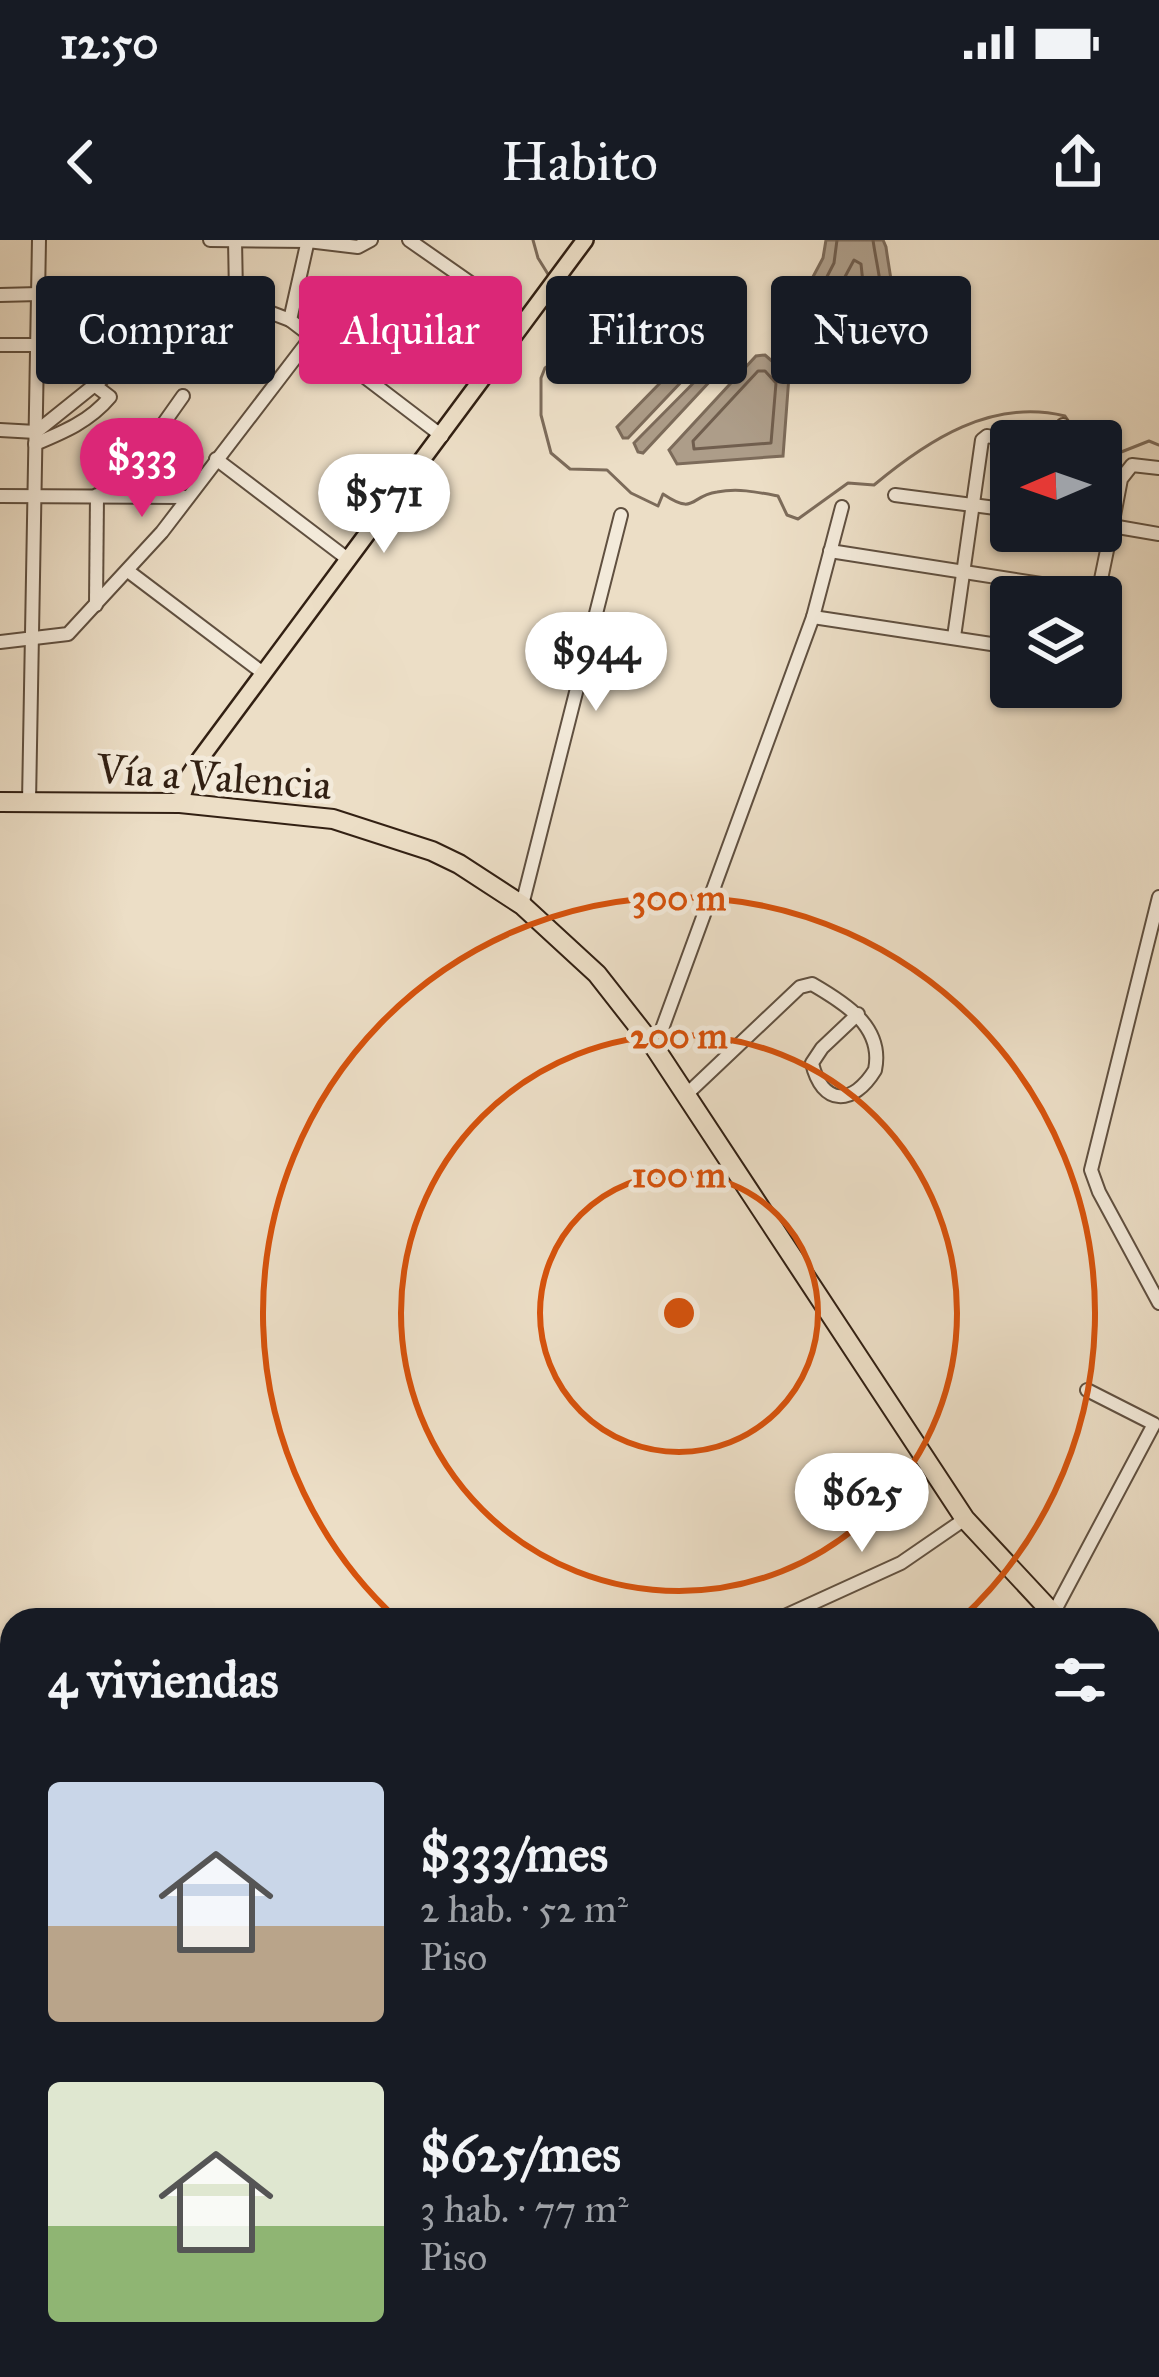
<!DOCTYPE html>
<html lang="es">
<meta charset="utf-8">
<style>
:root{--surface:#171b24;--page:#242831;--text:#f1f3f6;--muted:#9ea1a6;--accent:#db2777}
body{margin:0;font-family:"IM FELL Great Primer",serif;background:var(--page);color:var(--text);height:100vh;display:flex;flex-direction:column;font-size:45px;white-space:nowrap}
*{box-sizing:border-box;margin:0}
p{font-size:39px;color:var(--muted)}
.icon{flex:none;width:66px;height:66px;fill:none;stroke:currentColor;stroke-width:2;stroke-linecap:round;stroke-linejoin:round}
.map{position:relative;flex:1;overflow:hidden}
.drawer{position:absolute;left:0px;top:1368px;width:1161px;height:771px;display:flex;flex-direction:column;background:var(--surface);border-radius:36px 36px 0 0;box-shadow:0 3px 9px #0004}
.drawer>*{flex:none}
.top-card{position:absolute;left:36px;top:36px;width:1089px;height:108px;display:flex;gap:24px}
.needle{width:78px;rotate:268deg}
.fabs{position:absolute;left:990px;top:180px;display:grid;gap:24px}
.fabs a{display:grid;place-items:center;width:132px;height:132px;border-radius:12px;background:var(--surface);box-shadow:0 3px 9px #0004;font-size:60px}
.price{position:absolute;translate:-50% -102px;padding:0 27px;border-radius:42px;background:#fff;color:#222;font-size:39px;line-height:78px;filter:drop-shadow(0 3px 6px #0008)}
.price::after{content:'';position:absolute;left:50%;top:72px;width:36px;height:27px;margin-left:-18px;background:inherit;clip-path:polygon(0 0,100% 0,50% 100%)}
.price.current{background:var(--accent);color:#fff}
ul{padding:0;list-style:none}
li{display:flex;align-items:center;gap:36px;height:300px;padding:0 48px}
li span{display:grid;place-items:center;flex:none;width:336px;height:240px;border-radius:12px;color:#555}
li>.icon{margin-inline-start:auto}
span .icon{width:144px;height:144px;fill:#fffc;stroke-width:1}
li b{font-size:51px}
h2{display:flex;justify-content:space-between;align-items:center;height:144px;padding:0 48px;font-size:51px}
.pill{padding:0 42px;border-radius:12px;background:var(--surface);box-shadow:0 3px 9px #0004;font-size:42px;line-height:108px}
.pill.current{background:var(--accent);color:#fff}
.status{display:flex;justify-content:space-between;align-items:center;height:84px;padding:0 60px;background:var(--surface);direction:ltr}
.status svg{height:33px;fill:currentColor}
header{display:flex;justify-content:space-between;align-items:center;height:156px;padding:0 48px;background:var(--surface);font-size:54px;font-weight:600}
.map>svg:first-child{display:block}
</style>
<div class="status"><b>12:50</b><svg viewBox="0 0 49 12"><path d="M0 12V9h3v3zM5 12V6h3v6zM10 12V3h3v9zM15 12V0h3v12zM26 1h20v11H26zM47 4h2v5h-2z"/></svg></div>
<header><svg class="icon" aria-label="back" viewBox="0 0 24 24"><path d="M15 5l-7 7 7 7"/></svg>Habito<svg class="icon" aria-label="share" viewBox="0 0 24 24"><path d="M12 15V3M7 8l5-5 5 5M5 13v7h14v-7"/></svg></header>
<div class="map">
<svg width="1159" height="2137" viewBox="0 0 1159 2137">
<rect width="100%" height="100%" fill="#ecdec6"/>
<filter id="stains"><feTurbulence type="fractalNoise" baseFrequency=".00167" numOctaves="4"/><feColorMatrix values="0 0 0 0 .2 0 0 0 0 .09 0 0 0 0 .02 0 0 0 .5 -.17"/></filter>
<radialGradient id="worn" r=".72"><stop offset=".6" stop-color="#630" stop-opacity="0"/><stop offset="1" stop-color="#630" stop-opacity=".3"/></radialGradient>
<g fill="#ad9d89" stroke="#7c6b5a" stroke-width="3">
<path d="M826 0H883L886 7C891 46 906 97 879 130H845L782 105 781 97 823 18Z"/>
<polygon points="712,90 717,90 722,99 628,198 623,198 617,187"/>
<polygon points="737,99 741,108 643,213 638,212 634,203"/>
<polygon points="765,115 789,136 783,216 677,224 669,210 756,116"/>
</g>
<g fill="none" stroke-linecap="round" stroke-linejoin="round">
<g stroke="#705e4e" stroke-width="3">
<path d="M837 0 834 23 797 95C817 111 847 119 872 118 895 92 877 31 873 0"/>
<polygon points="854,20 861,24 867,82 865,99 860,103 850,103 818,87"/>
<polygon points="758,131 765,131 776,143 771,203 694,209 693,201"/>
</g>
<g stroke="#7c6b5a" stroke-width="3">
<polyline points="533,0 538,18 551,39"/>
<path d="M557 47 566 57 603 67 565 114 545 128 541 138V175L551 213 570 229 607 230 631 253 658 266 663 254C696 276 689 256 717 252 738 248 757 252 778 256L787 275 798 279 848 243 874 245C928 200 992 158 1065 176L1082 201"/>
<polyline points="1101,220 1149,201 1159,205"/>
</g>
<defs>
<g id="minor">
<polyline points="210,0 308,1 358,7 371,0"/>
<polyline points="235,0 236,54"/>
<polyline points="409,0 525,81"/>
<polyline points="236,54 256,67 290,80 442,196"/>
<polyline points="0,55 39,54"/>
<polyline points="290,80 308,0"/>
<polyline points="0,105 38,105"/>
<polyline points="0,190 36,192 112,131 125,115 137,89 146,83 206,79 236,54"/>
<polyline points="1062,201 1063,185"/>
<path d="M35 204C64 192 90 181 110 157L93 144"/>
<polyline points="216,219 349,320"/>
<polyline points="113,255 183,156"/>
<polyline points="895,255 1011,270"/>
<polyline points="0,256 187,257"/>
<polyline points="1101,284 1112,286 1121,239 1132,225 1159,228"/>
<polyline points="830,311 1093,352 1099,349 1112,286 1159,294"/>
<polyline points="128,331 263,433"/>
<polyline points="96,365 97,255"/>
<polyline points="813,377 1011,407"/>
<polyline points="954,397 982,200 987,196 1014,201"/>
<polyline points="0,402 68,394 162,292 312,96"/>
<polyline points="29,562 39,0"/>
<polyline points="1159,657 1091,930 1099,952 1159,1063"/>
<polyline points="522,665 621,275"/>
<polyline points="655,808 813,377 842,267"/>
<path d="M688 853 800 747 812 744C845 763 884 787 875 830 853 866 822 866 812 823L822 808 858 774"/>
<polyline points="1053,1374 1154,1184 1087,1150"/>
<polyline points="776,1380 901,1323 965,1279"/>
<polyline points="1149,1889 1159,1901"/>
<polyline points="1149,1943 1159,1939"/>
<polyline points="404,2127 408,2137"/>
<polyline points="475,2127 479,2137"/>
<polyline points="553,2127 557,2137"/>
<polyline points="894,2127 894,2137"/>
<polyline points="634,2134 722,2127 818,2127"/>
<polyline points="497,2137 524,2127"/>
</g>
<polyline id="major" points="180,563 189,536 200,519 585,0"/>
<g id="highway">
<polyline points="0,562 180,563 333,579 432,611 459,624 522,665 597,734 655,808 965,1279 1059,1380"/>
<polyline points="1149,1467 1159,1476"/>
</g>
</defs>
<use href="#minor" stroke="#605040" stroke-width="16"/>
<use href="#major" stroke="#322013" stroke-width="20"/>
<use href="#highway" stroke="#322013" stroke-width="22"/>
<use href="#minor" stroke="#f3eada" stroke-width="12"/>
<use href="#major" stroke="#ecdec6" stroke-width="15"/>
<use href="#highway" stroke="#ecdec6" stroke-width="18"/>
</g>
<g fill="none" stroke="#d6530d" stroke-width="6">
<circle cx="679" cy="1073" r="139"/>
<circle cx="679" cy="1073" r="278"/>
<path d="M398 1380A416 416 0 1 1 960 1380"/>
</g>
<g text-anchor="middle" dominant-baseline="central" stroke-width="10" stroke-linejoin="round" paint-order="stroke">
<g font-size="42" fill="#322013" stroke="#f3eada">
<text transform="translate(214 537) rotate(4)">Vía a Valencia</text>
</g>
</g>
<circle cx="679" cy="1073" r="18" fill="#d6530d" stroke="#f3eada" stroke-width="6"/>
<g font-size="36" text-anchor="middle" font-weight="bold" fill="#d6530d" stroke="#f3eada" stroke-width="10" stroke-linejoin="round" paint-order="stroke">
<text x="679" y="670">300 m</text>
<text x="679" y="808">200 m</text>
<text x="679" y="947">100 m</text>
</g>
<rect width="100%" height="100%" filter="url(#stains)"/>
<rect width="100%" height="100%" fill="url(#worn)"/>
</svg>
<div class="fabs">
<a><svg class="needle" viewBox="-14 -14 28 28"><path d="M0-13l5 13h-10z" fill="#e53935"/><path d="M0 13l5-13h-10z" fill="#9ea1a6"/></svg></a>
<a><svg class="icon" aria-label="layers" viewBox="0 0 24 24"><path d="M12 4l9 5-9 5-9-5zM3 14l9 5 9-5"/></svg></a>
</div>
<b class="price current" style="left:142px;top:280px">$333</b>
<b class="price" style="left:384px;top:316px">$571</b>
<b class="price" style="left:596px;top:474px">$944</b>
<b class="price" style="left:862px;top:1315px">$625</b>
<div class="top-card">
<a class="pill">Comprar</a>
<a class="pill current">Alquilar</a>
<a class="pill">Filtros</a>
<a class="pill">Nuevo</a>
</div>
<section class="drawer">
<h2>4 viviendas<svg class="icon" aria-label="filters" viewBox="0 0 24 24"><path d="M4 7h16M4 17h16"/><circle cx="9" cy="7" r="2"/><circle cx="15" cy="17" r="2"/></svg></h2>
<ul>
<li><span style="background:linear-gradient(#c9d6e8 60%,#b9a48a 0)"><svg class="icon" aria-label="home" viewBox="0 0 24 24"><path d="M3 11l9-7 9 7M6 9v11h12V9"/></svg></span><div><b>$333/mes</b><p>2 hab. · 52 m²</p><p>Piso</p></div></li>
<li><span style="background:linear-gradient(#dfe7d0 60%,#8fb573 0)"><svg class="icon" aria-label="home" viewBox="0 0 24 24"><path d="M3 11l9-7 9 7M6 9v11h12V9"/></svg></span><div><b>$625/mes</b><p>3 hab. · 77 m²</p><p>Piso</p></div></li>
</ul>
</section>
</div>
